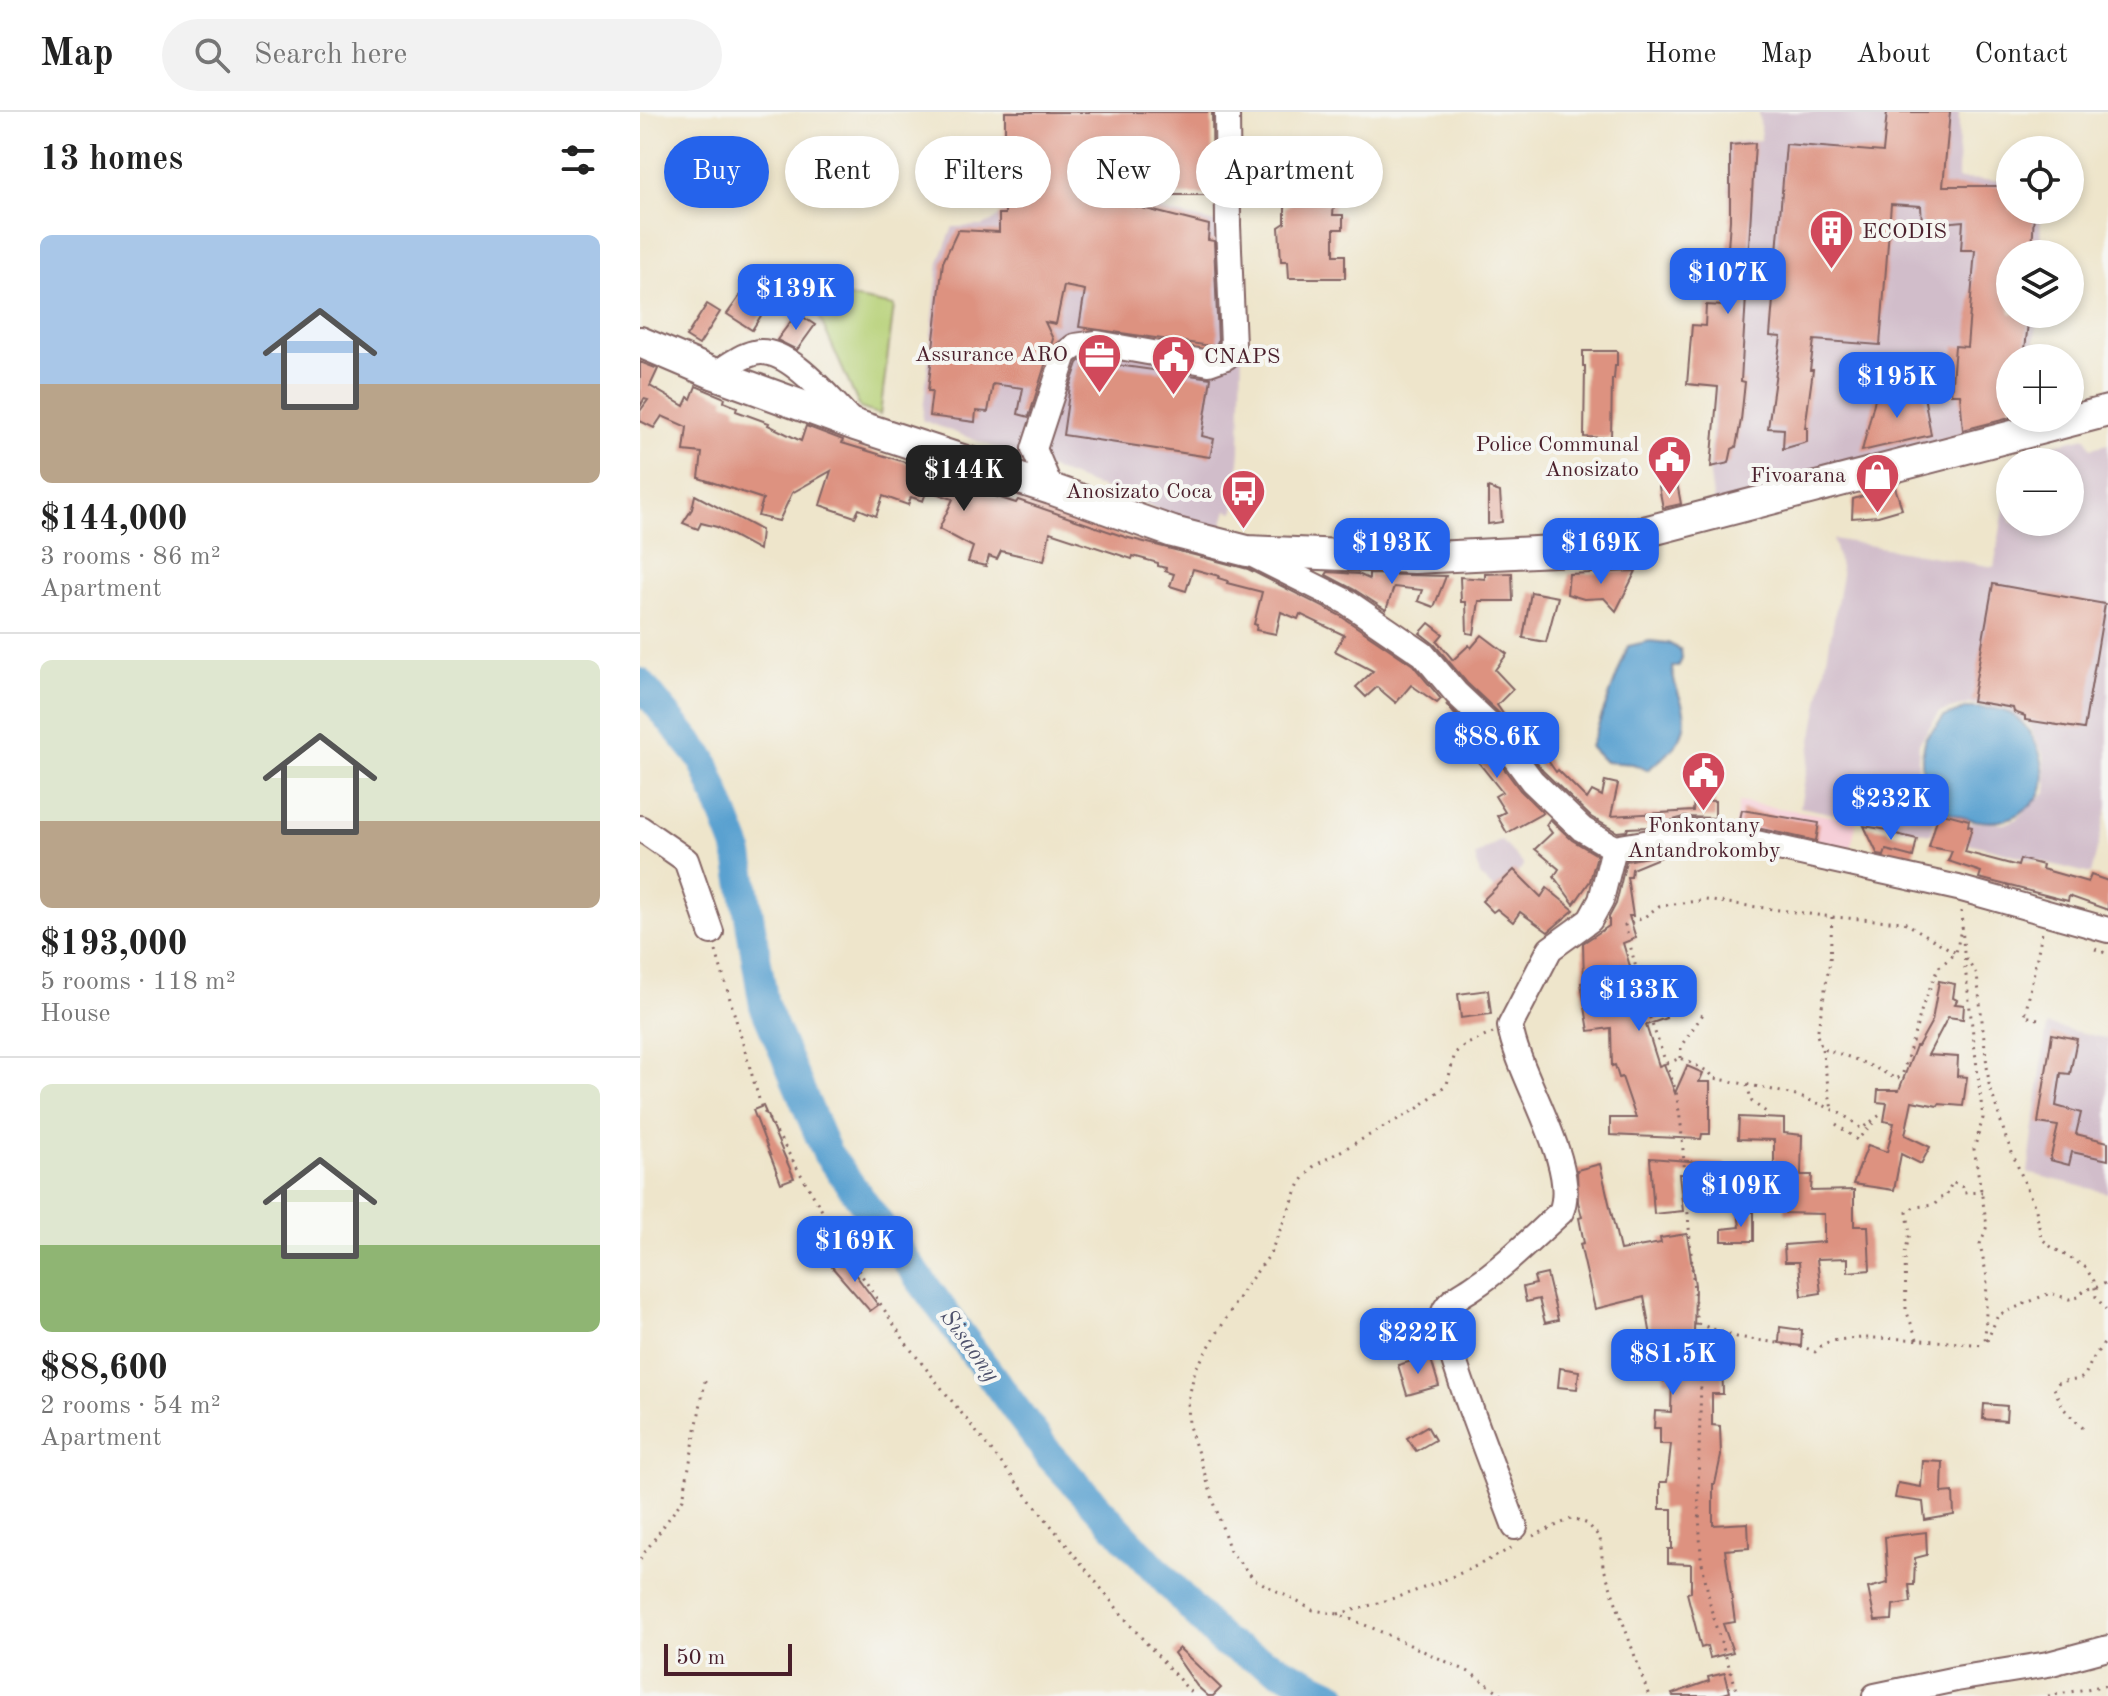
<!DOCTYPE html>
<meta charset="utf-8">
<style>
:root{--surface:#fff;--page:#f2f2f2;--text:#222;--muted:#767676;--line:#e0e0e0;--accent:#2563eb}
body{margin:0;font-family:"Old Standard TT",serif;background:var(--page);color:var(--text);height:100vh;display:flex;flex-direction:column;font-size:30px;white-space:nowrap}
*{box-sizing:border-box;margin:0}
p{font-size:26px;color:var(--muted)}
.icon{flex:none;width:44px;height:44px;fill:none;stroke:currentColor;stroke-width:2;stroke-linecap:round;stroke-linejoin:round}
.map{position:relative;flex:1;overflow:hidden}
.panel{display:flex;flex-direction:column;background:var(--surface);width:640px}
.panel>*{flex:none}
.guide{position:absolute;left:24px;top:24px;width:760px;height:72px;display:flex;gap:16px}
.controls{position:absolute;left:1356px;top:24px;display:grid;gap:16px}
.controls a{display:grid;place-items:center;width:88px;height:88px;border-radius:50%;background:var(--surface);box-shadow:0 4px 12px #0003;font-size:40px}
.scale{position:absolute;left:24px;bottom:20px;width:128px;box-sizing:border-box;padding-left:8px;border:4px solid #4a1f2b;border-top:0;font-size:22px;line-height:28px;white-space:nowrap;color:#4a1f2b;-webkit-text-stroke:6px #f6f6f2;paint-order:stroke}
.price{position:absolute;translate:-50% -68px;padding:0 18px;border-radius:16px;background:var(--accent);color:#fff;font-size:26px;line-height:52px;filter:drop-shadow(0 2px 4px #0008)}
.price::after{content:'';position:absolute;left:50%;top:48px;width:24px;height:18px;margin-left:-12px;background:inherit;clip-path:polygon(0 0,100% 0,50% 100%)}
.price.current{background:#222;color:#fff}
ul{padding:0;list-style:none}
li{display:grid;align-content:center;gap:16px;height:424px;padding:0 40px}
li+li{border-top:2px solid var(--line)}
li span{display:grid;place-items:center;height:248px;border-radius:12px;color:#555}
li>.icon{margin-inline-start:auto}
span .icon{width:144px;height:144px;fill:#fffc;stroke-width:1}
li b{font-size:34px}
h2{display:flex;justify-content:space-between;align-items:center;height:96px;padding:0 40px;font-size:34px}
.chip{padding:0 28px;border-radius:36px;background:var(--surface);box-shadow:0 4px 12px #0003;font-size:28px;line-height:72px}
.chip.current{background:var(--accent);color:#fff}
header{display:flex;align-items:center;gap:48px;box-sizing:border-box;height:112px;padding:0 40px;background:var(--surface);border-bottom:2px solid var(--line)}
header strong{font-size:38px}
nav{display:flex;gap:44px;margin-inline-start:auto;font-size:28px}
.search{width:560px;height:72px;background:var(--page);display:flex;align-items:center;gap:20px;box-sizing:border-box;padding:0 28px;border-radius:44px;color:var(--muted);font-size:30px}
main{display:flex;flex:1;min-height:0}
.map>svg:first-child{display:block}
</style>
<header>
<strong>Map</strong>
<div class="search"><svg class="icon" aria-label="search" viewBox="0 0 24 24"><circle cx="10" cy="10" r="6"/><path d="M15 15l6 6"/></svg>Search here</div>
<nav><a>Home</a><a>Map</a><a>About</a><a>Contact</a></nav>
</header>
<main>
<section class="panel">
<h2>13 homes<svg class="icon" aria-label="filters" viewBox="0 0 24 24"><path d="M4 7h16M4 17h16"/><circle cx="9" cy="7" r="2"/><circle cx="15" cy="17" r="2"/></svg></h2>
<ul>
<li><span style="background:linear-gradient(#a9c7e8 60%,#b9a48a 0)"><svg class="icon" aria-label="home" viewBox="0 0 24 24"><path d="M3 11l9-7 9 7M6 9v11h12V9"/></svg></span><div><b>$144,000</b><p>3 rooms · 86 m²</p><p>Apartment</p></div></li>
<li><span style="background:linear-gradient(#dfe7d0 65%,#b9a48a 0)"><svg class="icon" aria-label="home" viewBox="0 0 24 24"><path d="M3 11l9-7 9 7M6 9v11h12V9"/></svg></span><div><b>$193,000</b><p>5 rooms · 118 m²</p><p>House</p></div></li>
<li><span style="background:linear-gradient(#dfe7d0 65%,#8fb573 0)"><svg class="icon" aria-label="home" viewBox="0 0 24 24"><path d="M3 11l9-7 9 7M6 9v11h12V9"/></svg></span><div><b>$88,600</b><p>2 rooms · 54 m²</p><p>Apartment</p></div></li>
</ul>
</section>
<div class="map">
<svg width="1468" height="1584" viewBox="0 0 1468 1584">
<rect width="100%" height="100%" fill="#f6f6f2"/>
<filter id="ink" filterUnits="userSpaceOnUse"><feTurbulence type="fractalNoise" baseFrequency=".0125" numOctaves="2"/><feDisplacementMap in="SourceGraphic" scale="16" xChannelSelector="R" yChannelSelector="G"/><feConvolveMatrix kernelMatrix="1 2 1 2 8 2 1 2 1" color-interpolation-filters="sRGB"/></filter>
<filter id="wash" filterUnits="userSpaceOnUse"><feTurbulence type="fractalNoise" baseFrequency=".006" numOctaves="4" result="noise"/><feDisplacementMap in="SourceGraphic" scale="32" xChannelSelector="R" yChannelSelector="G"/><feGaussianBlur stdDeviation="1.8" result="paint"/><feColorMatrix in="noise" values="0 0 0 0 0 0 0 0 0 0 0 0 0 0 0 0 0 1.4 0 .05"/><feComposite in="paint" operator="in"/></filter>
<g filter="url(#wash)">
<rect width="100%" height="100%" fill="#eee5cb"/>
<polygon fill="#f6cfd8" points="1099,690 1217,708 1210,739 1094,718"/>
<g fill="#d1bdca">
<polygon points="1119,0 1319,0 1318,67 1370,69 1370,98 1400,98 1401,142 1370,142 1370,202 1399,202 1392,246 1370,246 1370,306 1380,307 1074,393 1069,357 1090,111 1087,31 1121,28"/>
<polygon points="454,91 498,93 599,116 602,233 600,339 594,400 587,398 580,421 282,308 299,150 313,115 343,114 353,109 365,98 400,97"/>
<polygon points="1446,325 1451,336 1468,332 1468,694 1451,762 1324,730 1330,710 1365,712 1376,707 1407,679 1404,644 1389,613 1366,597 1330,592 1300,600 1279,631 1277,671 1286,695 1297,700 1291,722 1160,695 1202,463 1193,427 1354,455 1370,363 1370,410 1430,410 1430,350 1372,350 1374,341"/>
<polygon points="861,728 884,753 859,782 840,764 835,744"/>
<polygon points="1407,913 1468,927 1468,1081 1388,1061"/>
</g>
<polygon fill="#b6d076" stroke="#807850" stroke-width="2" points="167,177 254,194 240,303 220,296"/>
<g fill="#5aa1d0" stroke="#52607e" stroke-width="2">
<polygon points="645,54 689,54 690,77 645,79"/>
<path d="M1010 529 1028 531 1041 538 1042 547 1038 555H1032C1032 568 1038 579 1042 591 1053 624 1030 641 1007 658L993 652 965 650 950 635 988 534Z"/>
<path d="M1327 596C1341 596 1356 595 1369 601 1393 612 1412 657 1400 682 1393 695 1374 706 1360 709 1337 713 1315 702 1294 696L1282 671V644L1286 625 1304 605Z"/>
</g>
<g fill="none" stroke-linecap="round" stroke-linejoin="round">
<polyline stroke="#5aa1d0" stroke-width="30" points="0,571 63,648 98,738 124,893 187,1041 410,1344 584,1531 695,1584"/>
</g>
<g id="blocks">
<g fill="#dd9280">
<polygon points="365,0 572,0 573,83 464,83 463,86 569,113 568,128 574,129 578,229 576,233 571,234 439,215 445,178 424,174 416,212 405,210 413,227 389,305 378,302 383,276 353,272 348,300 336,299 335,310 289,304 292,279 288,279 303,150 318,118 359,120 359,102 365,102"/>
<polygon points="1247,0 1310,0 1303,74 1370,74 1370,98 1394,98 1392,142 1370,142 1370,202 1389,202 1384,246 1370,246 1370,306 1323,318 1320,282 1311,282 1315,234 1327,235 1335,138 1321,138 1323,109 1282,113 1281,94 1251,92 1240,233 1174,228 1170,258 1173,258 1165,316 1167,316 1167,330 1143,337 1144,317 1128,316 1141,225 1130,224 1146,32 1243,40"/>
<polygon points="1115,31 1101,269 1105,270 1101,308 1096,335 1092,337 1089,351 1071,355 1078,275 1047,272 1052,213 1065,214 1066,193 1084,194 1090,108 1090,33"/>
<polygon points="684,83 684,91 694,91 693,103 703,103 703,117 694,117 694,143 705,143 705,166 649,166 648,149 641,149 639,115 645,111 645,95 652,91 652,85"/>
<polygon points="109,171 132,186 112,218 87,202"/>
<polygon points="67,192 80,200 59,233 46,225"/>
<polygon points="157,201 175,213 157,238 137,228"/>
<polygon points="943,239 977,239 977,254 975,254 974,267 972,267 971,326 944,325 945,254 943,254"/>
<polygon points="441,248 571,266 562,324 574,327 570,345 423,323 430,274 438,251"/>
<polygon points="0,250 18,257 10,274 44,294 48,285 51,287 56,274 85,286 84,290 97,295 96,299 129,311 128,313 161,329 166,314 203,328 202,331 347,375 345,381 376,391 378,388 485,425 608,457 699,503 773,553 801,587 797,591 771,573 756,591 737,575 726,585 716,575 733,559 695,539 704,523 660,502 658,507 641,500 636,522 616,518 617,513 614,512 622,480 587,471 588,469 578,466 579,464 553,457 546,479 530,474 534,462 525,459 526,456 518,454 518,451 493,444 492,447 410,420 404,449 361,439 357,447 349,444 346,454 328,450 333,435 299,417 313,387 287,378 283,389 271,385 268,393 243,384 236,404 219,397 215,405 180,393 191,359 152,381 139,409 118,404 123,387 59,366 62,341 44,339 47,315 22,304 14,316 0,309 0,299 8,288 4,287 0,295"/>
<polygon points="1283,278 1291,323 1222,339 1235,287"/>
<polygon points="1037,371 1041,392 1023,396 1019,375"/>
<polygon points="1255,375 1262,397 1238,404 1212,406 1213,387"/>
<polygon points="848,376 860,380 862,410 848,412"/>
<polygon points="55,383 121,418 119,438 77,415 61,411 58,417 43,411 52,397"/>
<polygon points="996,459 976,499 964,486 944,487 927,482 929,462"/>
<polygon points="688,460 718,462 729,467 729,462 806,464 794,495 778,489 782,478 754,475 746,498 715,478 686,463"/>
<polygon points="872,461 873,489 839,489 834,522 827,521 826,490 821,490 820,465 845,467 845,462"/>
<polygon points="1353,472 1465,492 1444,617 1385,608 1385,604 1374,600 1373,596 1332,589"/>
<polygon points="891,480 918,485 906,530 883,526"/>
<polygon points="789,511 803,522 797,529 813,548 829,533 831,536 842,523 867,542 855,558 873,577 857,593 882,629 889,624 892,630 894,629 916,660 918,658 947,687 952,679 962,684 965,669 978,672 971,704 1053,699 1054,688 1075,689 1075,706 1044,705 1008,715 988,716 987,719 977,720 951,705 903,659 861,603 827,571 794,532 780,521"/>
<polygon points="806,592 840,624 880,678 903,701 867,721 857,704 865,700 855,684 862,680 835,646 834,647 826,639 822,642 810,629 825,615"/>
<polygon points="1102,698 1179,711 1176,729 1099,712"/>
<polygon points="1299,700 1329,708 1328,714 1332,715 1325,740 1378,754 1380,747 1403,753 1402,757 1448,770 1451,763 1468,769 1468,798 1429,784 1428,789 1339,766 1341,760 1308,749 1312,739 1289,735"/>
<polygon points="910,707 932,728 957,743 950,769 934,792 914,765 919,757 895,737 912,721 906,713"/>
<polygon points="1224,714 1248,718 1248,720 1277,727 1273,745 1246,738 1244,744 1238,743"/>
<polygon points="1019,743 1026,743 992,757 991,765 987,765 993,804 989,804 996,826 983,831 995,871 1011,865 1014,875 1042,875 1042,892 1022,893 1026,906 1006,913 1019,954 1024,952 1035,981 1047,954 1063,961 1059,970 1070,970 1070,1022 1062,1022 1061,1027 970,1023 970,1006 996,1006 982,965 979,966 975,953 972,954 971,916 949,919 941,871 944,870 943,831 969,814 969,805 976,792 986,749"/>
<polygon points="874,758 901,785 907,776 934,798 908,820 880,800 873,810 857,797 853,800 842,789"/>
<polygon points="1299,869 1315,872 1313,886 1317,888 1315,892 1324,893 1323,907 1308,905 1288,943 1318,945 1317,964 1327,965 1323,994 1299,992 1298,994 1272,989 1265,1023 1290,1035 1281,1052 1261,1042 1254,1078 1213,1072 1228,1033 1247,1040 1254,1011 1244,1009 1247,991 1237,990 1238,978 1259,978 1276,934 1278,934 1292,909"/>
<polygon points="848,878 851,902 821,906 818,882"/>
<polygon points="1412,922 1437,927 1430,962 1421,961 1416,994 1441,1001 1436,1022 1468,1030 1468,1048 1432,1040 1429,1053 1410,1048 1418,1014 1398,1011"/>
<polygon points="123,994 154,1066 141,1071 113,998"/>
<polygon points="1099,1005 1144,1007 1144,1021 1162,1023 1161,1063 1172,1063 1171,1079 1214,1078 1214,1114 1228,1114 1230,1158 1208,1160 1208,1146 1177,1147 1181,1181 1162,1184 1159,1150 1145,1150 1144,1133 1184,1130 1184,1102 1145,1101 1146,1077 1122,1077 1122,1072 1094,1070 1096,1053 1134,1056 1134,1028 1098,1027"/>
<polygon points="1010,1046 1086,1052 1086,1062 1039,1062 1043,1099 1014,1102"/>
<polygon points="960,1052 980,1138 1021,1131 1020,1126 1047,1122 1055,1173 1054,1222 1087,1225 1087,1248 1082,1248 1083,1282 1072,1282 1072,1313 1080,1314 1081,1344 1075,1372 1073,1372 1073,1413 1108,1411 1109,1436 1085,1438 1095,1510 1083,1512 1093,1540 1070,1546 1067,1534 1061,1536 1047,1481 1051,1480 1051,1452 1028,1451 1028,1437 1032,1437 1032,1397 1020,1397 1020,1370 1027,1370 1031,1332 1020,1332 1020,1316 1014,1316 1015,1299 1031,1300 1032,1268 1024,1269 1024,1252 1013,1253 1013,1249 1009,1249 1009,1236 1013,1235 1004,1185 955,1197 940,1132 944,1131 939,1106 942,1105 938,1090 937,1058"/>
<polygon points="1098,1099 1114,1100 1114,1129 1082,1129 1082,1117 1100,1115"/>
<polygon points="203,1146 238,1193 230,1199 192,1155"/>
<polygon points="907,1162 918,1208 905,1211 899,1187 886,1190 883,1175 896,1172 894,1165"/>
<polygon points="1140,1215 1162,1218 1161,1234 1139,1231"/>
<polygon points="790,1244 799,1274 767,1283 758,1253"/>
<polygon points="920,1256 939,1259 937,1277 918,1275"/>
<polygon points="1344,1292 1367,1294 1366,1309 1343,1307"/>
<polygon points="787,1314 795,1328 776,1339 767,1326"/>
<polygon points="1283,1349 1303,1350 1302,1381 1313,1380 1314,1403 1285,1408 1283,1390 1255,1386 1258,1371 1281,1375"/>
<polygon points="1286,1420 1287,1443 1275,1446 1274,1473 1269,1473 1271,1490 1253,1493 1252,1508 1235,1509 1228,1476 1248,1471 1245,1425"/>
<polygon points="539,1536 581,1576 573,1584 568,1584 557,1574 534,1541"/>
<polygon points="1085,1561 1090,1580 1077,1584 1033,1584 1032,1582 1069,1569 1068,1565"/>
</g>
</g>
</g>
<g filter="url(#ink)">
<use href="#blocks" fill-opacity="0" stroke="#836463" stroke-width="2"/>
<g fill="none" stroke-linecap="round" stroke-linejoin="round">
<defs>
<g id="minor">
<path d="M75 262C87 255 100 244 114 241 147 232 191 289 213 311"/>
<polyline points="411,377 394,337 425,242 435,234 457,231 569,251 586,245 593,233 588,113 587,0"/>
<polyline points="609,441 707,490 783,542 816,581 851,614 892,669 942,717 974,736 1010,730 1047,720 1071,721 1318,776 1468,818"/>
<polyline points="0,716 46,748 71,820"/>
<path d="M875 1415C864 1384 798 1221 804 1200 808 1189 823 1182 832 1176 864 1155 892 1126 921 1100 940 1054 878 965 870 914L910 837 950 808 961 788 974 736"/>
<polyline points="1235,1584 1316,1567 1408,1552 1468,1536"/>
</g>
<polyline id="major" points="0,230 75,262 215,313 411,377 533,420 607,439 774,446 935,438 1468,299"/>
</defs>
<use href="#minor" stroke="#836463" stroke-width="28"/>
<use href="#major" stroke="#836463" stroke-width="34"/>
<g stroke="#836463" stroke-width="3" stroke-dasharray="2 6" stroke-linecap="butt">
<polyline points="1321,799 1325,855 1343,1006 1334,1037 1347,1114 1340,1132 1347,1165 1345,1233"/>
<path d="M1192 805 1190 849 1177 923 1182 937C1207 943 1234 954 1256 967L1262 964 1283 893 1298 856 1316 841 1321 817"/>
<polyline points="1455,837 1468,842"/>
<polyline points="76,839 121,994 205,1138 268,1234 491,1514 554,1584"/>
<polyline points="1326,847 1337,863 1349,972 1366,1026 1396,1098 1401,1126 1410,1134 1445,1155 1454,1169 1456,1185 1468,1200"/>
<polyline points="1398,907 1385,904 1402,820"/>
<polyline points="853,921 825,933 815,941 807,972 778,996 674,1054 660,1071 629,1144 605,1175 555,1258 548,1289 549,1314 590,1439 614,1467 673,1498 698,1502 735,1517 829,1560 865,1584"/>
<polyline points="1182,937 1192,998"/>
<polyline points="1041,946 1041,934 1063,902"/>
<path d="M1027 951 1041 946 1069 960 1074 966C1117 975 1190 985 1221 1017L1240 1003"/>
<polyline points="1107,973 1112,990 1129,1002"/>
<polyline points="1196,1012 1217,1028 1235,1009"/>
<path d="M1058 1212 1097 1225 1164 1235 1175 1240C1178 1237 1181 1233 1184 1232 1207 1219 1315 1231 1345 1233"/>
<polyline points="1277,1227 1266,1198 1265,1141 1270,1121 1267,1100 1274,1095 1294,1093 1300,1086 1306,1085 1312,1070 1322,1075 1324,1081 1342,1080"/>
<polyline points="1347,1229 1358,1203 1410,1181 1429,1187 1439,1185 1445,1177 1455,1176 1468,1170"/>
<path d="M1443 1316 1423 1296 1414 1276 1420 1269C1451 1268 1441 1265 1455 1244 1458 1238 1464 1232 1468 1227"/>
<polyline points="893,1424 933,1406 948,1412 960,1426 963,1454 1009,1584"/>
<polyline points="0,1447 43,1387 66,1264"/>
<path d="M698 1502C758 1487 818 1466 873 1435"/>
<polyline points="1099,1584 1073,1506 1061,1446 1058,1375 1061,1269 1041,1013 1036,979 1006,895 985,813 1003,806 1019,794 1065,788 1192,805 1264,810 1316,841"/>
<polyline points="1408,1584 1468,1573"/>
</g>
<use href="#minor" stroke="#fff" stroke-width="24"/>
<use href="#major" stroke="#fff" stroke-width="30"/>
</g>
</g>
<defs>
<symbol id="building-pin" viewBox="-11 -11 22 30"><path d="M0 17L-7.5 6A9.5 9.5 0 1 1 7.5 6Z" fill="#d1495b" stroke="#f6f6f2"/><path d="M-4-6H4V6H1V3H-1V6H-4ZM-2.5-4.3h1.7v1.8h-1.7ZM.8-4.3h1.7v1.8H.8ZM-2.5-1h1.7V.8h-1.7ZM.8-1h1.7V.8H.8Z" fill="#fff"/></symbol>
<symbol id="office-pin" viewBox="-11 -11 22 30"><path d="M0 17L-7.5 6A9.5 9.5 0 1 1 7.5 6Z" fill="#d1495b" stroke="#f6f6f2"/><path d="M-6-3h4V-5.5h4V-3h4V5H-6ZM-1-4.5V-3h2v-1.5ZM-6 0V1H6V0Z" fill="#fff"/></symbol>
<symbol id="civic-pin" viewBox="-11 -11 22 30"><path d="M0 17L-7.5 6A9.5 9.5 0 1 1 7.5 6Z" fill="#d1495b" stroke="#f6f6f2"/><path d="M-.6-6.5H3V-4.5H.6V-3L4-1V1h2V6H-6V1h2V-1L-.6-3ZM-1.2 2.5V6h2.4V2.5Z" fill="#fff"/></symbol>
<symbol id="shop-pin" viewBox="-11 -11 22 30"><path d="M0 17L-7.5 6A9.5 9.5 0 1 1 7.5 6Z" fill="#d1495b" stroke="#f6f6f2"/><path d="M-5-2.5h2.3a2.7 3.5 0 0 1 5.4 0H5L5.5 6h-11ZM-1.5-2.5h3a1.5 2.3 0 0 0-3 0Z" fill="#fff"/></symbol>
<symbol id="bus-pin" viewBox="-11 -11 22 30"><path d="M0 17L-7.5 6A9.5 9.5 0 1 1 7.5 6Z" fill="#d1495b" stroke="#f6f6f2"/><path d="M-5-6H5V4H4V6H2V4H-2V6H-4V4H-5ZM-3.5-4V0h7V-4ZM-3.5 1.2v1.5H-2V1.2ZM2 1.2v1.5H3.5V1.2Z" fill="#fff"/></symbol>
</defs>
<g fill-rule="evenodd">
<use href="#building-pin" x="1166" y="94" width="51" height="69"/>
<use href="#office-pin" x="434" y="218" width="51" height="69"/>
<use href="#civic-pin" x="508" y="220" width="51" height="69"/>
<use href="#civic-pin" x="1004" y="320" width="51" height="69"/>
<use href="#shop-pin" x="1212" y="338" width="51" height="69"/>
<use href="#bus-pin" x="578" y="354" width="51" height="69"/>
<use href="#civic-pin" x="1038" y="636" width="51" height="69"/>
</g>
<g text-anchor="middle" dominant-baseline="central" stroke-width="8" stroke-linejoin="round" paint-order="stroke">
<g font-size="22" fill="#4a1f2b" stroke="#f6f6f2" text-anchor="end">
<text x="1222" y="120" text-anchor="start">ECODIS</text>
<text x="428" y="243">Assurance ARO</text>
<text x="564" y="245" text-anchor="start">CNAPS</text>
<text x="999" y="333">Police Communal<tspan x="999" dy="25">Anosizato</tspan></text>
<text x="1206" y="364">Fivoarana</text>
<text x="572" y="380">Anosizato Coca</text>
<text x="1064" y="714" text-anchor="middle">Fonkontany<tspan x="1064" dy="25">Antandrokomby</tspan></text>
</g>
<g font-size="24" font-style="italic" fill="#50536d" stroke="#f6f6f2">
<text transform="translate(329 1234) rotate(54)">Sisaony</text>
</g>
</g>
</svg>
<div class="controls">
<a><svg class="icon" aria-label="locate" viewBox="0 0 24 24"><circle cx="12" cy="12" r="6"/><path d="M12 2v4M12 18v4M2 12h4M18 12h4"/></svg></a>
<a><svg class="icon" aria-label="layers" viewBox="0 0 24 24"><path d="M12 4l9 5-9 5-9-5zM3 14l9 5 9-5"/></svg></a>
<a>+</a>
<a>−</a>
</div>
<div class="scale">50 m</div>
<b class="price" style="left:1088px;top:204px">$107K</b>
<b class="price" style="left:156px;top:220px">$139K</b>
<b class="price" style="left:1257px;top:308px">$195K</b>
<b class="price current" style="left:324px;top:401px">$144K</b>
<b class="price" style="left:752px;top:474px">$193K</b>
<b class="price" style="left:961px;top:474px">$169K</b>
<b class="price" style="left:857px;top:668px">$88.6K</b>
<b class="price" style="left:1251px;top:730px">$232K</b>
<b class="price" style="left:999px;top:921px">$133K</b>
<b class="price" style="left:1101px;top:1117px">$109K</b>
<b class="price" style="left:215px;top:1172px">$169K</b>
<b class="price" style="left:778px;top:1264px">$222K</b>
<b class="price" style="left:1033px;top:1285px">$81.5K</b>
<div class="guide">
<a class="chip current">Buy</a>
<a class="chip">Rent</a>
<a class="chip">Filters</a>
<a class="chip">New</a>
<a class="chip">Apartment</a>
</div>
</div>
</main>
